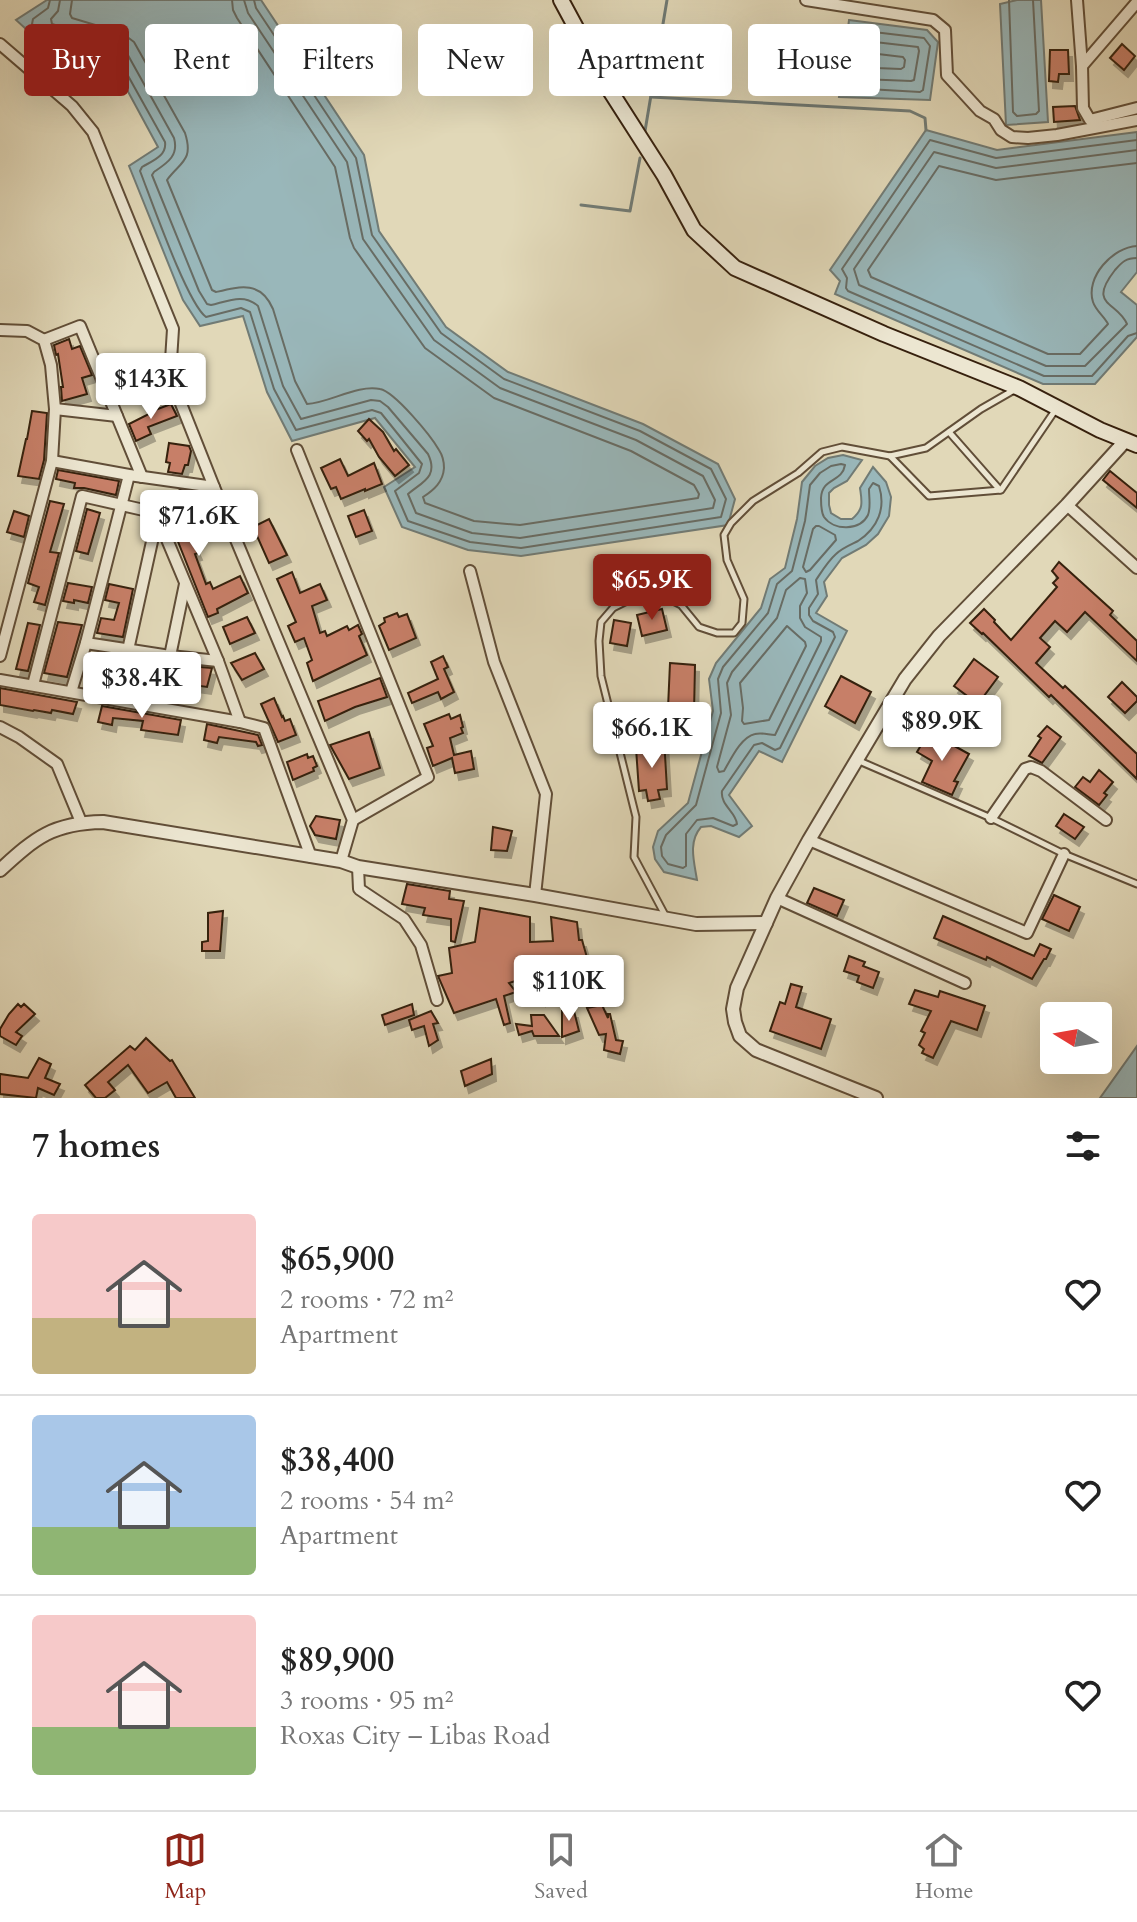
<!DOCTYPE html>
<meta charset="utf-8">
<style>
:root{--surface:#fff;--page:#f6f6f6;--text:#222;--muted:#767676;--line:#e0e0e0;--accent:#8f2418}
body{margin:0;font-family:Cardo,serif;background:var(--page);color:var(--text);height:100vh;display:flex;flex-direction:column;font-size:30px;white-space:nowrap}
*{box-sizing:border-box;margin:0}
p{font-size:26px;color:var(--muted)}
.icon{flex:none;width:44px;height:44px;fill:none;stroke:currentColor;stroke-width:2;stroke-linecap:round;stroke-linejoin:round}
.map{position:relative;height:1098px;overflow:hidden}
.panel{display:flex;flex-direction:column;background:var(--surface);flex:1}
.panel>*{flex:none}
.hud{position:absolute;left:24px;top:24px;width:1090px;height:72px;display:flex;gap:16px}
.needle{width:52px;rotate:281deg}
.buttons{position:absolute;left:1040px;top:1002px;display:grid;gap:16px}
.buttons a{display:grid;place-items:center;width:72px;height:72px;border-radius:8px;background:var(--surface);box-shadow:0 8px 32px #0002;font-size:40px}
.price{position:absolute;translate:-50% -68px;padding:0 18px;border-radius:8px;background:#fff;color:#222;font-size:26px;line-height:52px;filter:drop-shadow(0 2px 4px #0008)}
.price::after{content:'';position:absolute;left:50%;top:48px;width:24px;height:18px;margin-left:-12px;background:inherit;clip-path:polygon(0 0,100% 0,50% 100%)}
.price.current{background:var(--accent);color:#fff}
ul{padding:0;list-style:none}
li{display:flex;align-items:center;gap:24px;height:200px;padding:0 32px}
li+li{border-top:2px solid var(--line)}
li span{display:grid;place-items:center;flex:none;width:224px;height:160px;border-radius:8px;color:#555}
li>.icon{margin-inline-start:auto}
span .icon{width:96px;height:96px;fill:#fffc;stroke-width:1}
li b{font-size:34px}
h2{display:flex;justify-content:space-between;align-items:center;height:96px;padding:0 32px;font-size:34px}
.pill{padding:0 28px;border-radius:8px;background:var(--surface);box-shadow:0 8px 32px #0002;font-size:28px;line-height:72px}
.pill.current{background:var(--accent);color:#fff}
.tabs{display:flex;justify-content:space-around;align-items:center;height:112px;border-top:2px solid var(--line);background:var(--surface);font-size:22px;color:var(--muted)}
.tabs a{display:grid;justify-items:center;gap:4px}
.tabs .current{color:var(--accent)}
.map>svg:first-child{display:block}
</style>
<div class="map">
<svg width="1137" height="1098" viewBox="0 0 1137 1098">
<defs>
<filter id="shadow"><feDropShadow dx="4" dy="7" stdDeviation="0" flood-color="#0004"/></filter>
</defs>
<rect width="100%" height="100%" fill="#e1d8b8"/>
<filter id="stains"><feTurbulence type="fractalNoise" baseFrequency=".0025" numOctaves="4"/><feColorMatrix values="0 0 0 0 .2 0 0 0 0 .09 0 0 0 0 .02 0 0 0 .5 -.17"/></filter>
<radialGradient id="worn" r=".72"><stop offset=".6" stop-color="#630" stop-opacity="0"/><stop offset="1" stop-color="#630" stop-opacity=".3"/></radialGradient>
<g fill="#99b7ba" stroke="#717b75" stroke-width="2">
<polygon points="47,0 261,0 364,155 379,231 446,327 508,372 643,424 718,464 735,499 728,525 521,556 468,550 402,527 384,487 415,467 375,418 292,441 267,392 243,316 200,326 183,300 129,166 158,147 112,62 37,39 16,20"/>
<polygon points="1017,0 1041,0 1048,122 1006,125 1000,4"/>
<polygon points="849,20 927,30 938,42 930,100 839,97"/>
<polygon points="926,130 997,150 1137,132 1137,272 1121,292 1137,305 1137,337 1095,384 1043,384 835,294 840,281 830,270"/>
<path d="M843 455 862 460 847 481 834 488 829 493V505L831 513 841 519H852C864 509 862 502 860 488L873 467 886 482 891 497 889 516 878 534 866 545 842 558 824 582 827 596 816 613 847 631 782 762 759 751 729 795 752 826 739 837 711 826 701 827C688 842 694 861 697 880L664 872 655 859 653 847 658 831 688 803 713 711 709 679 716 663 761 608 770 579 785 568 797 519 802 482 815 466 828 458Z"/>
<polygon points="1137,1046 1137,1098 1100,1098"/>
</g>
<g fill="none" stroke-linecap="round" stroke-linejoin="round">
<g stroke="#686c64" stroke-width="2">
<path d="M50 0 48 8 33 19 32 24 41 32 117 56 165 142C167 156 152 161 142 167L140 171C151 199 187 303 206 317L241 308 250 312 274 389 296 430 372 410 381 413 422 464 419 473 395 491 408 521 470 542 521 548 721 517 726 499 711 469 640 431 504 379 441 333 372 235 356 158 256 8 254 0"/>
<path d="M60 0 58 11 51 19 52 24 118 44 124 48 174 138C179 156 167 163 154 172L152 175 199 291 207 304 211 305C228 301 244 293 258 306L283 386 301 419 371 400 380 401 388 407 428 454C439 477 422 482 408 494L416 513 472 533 520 538 713 508 715 500 703 476 636 440 500 388 434 340 363 239 347 162 248 13 244 0"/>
<path d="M72 0 70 14 72 18 122 33 134 42 185 133C194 161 180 162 167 180L212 290 216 292C241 286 261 281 273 309L295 381 307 404C329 403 358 384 380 389 395 392 431 436 439 450 443 456 444 462 444 468 443 482 434 490 423 497L425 503 474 521 520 525 698 498 699 494 694 485 631 451 494 398 425 348 354 248 350 238 335 167 237 18 233 10 232 0"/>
<polyline points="1009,0 1013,112 1017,116 1036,114 1039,111 1033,0"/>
<polygon points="857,30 924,38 930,46 923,90 920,92 850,88 848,85"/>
<polygon points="866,41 918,47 919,51 914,80 911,81 861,79 860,75 864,44"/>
<polygon points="878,54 903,57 905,60 904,67 901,69 876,68 873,65 874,58"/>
<polyline points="1137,140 996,158 930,140 842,269 847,278 846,288 848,291 1044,376 1092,376 1128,336 1137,333"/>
<path d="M1137 150 996 168 934 152 854 269 859 285 1046 366H1085L1127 324C1117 301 1087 306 1115 270 1122 262 1126 258 1137 258"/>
<path d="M1137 163 996 180 939 166 868 270 871 277 1048 354H1080L1108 324C1104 316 1096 311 1093 302 1085 277 1113 247 1137 246"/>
<path d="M841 464 845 465C842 483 822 477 821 498 821 504 821 512 824 517 834 531 860 531 868 515 871 507 869 498 869 489L873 483 879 486C886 508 878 528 858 541 850 545 842 548 836 554 828 561 822 571 816 580L818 594 809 608V615L813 621 833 632 835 637 780 748 775 750 762 743 754 745 722 791C720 805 736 812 737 824L733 826 713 818 697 820 686 834V866L683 868 668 864 662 856 661 847 666 835 696 805 721 713 718 679 723 667 768 613 777 584 792 571 805 521 810 485 820 473 831 466Z"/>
<polygon points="819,526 835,535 836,540 810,570 806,572 803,567 813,529 816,526"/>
<path d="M800 578 805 579 807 593 800 606V618L805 627 821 637V641L775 735C769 735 762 732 755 734 741 737 731 759 724 771L719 772 717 767 731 715 727 683 732 672 777 618 786 590Z"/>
<polygon points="787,626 805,642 806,646 769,720 744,724 742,721 743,708 740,683"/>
</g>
<g stroke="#717b75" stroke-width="3">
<polyline points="651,97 910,111 925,118 926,130"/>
<polyline points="645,131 667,0"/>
<polyline points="581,205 630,211 640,158"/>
</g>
</g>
<g fill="#c77f68" stroke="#36200d" stroke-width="2" filter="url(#shadow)">
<polygon points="1122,44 1135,56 1124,70 1110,58"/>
<polygon points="1050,50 1068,50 1069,74 1059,74 1058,82 1049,81"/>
<polygon points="1075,106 1080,120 1054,122 1053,107"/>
<polygon points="69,339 72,349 80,346 92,375 82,378 87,394 62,401 61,387 63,387 58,354 56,355 54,345"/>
<polygon points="171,404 177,416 148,427 151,434 136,441 129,424 155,411 155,410"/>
<polygon points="32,411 47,413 44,460 39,479 18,476 26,439 27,439"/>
<polygon points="369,419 383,432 394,451 396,449 409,465 395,476 379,457 369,439 367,441 358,431"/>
<polygon points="169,443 189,446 191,451 188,465 185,465 182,474 168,472 170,463 166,462"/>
<polygon points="340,459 348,476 374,463 382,484 365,491 365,489 341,499 336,487 331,489 321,468"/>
<polygon points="58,470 119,481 116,495 84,488 74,488 75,483 56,479"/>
<polygon points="1110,471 1137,493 1137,508 1103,480"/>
<polygon points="180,490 195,492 196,500 177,502 188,529 187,530 198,553 195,554 206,584 210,582 213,589 240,576 248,593 217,609 218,613 208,617 171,524 171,526 161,504 153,504"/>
<polygon points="50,501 64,504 50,552 59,553 45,605 34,602 39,587 28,583"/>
<polygon points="87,509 100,513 88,554 76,551"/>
<polygon points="364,510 372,531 356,537 348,516"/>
<polygon points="14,511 29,516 24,537 7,532"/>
<polygon points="269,519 287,555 269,563 253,527"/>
<polygon points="1059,562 1113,611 1110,615 1137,641 1137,661 1085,612 1067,632 1055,621 1040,638 1050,647 1036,663 1063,688 1065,686 1137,754 1137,779 1051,695 1049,697 983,633 982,634 970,623 984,609 995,620 994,622 1011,640 1057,587 1053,583 1058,578 1052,571"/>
<polygon points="292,572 300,593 320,584 327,600 312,606 320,633 325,631 327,636 347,626 349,630 358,625 362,634 359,636 367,655 313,681 307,663 312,660 304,638 295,642 288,626 296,622 277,579"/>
<polygon points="68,583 92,587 88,603 74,600 74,603 63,601"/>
<polygon points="109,584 133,589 123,637 97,633 101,618 114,620 119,603 105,600"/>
<polygon points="662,609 667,630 642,636 637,615"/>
<polygon points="397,613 399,617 407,614 416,638 389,650 379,626 385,622 384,618"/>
<polygon points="247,617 255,633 230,644 223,627"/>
<polygon points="614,620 631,623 627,646 610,643"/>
<polygon points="58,622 82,625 67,677 44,673"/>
<polygon points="28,623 40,625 28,671 16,669"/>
<polygon points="255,653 264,669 242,680 231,663"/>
<polygon points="443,656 448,667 444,669 454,692 441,699 438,692 412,703 408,693 438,679 431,662"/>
<polygon points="974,659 998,677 978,704 954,686"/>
<polygon points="100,663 110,666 110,664 149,673 149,671 172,675 168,692 132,686 131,688 106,682 95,677"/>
<polygon points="670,663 695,665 694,713 691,731 662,726 665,708 668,708"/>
<polygon points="176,665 212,668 207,687 172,682"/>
<polygon points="841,676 871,692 855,723 825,706"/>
<polygon points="380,678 387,697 355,707 325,721 318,701"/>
<polygon points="1122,682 1137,697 1137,701 1125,713 1108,697"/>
<polygon points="0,688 77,702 73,714 52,710 51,713 34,710 33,711 0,705"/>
<polygon points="274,698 282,717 283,716 285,721 290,719 296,735 278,742 261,704"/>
<polygon points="102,706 181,720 178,735 141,730 143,721 113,718 112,725 98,722"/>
<polygon points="642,706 649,728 627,734 620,712"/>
<polygon points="449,714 451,719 460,715 463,727 461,728 463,733 450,738 454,755 471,751 474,769 455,773 452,758 433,766 427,748 433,746 424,724"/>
<polygon points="207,724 258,735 262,745 258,746 256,742 219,737 217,743 204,740"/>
<polygon points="1047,726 1061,737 1042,763 1029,756 1041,738 1038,736"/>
<polygon points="369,732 380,768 349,779 330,745"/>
<polygon points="929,732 969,754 954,781 958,782 952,795 922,782 932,761 917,752"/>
<polygon points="660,738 664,738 667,789 658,790 660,799 648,801 646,790 639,791 636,748 654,747 657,757"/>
<polygon points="307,754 308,758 313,756 317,766 313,768 314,771 293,780 287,762"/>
<polygon points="1099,770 1113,782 1104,793 1107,795 1099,805 1075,787 1083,777 1090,782"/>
<polygon points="1064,814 1084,827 1075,839 1056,826"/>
<polygon points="316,816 340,820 336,839 315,835 310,826"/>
<polygon points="493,827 512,831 507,851 491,850"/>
<polygon points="407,884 450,891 449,899 464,901 455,942 451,941 451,919 423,915 425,908 402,904"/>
<polygon points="814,888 844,900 837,916 807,903"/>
<polygon points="1054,895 1080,907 1069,931 1042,919"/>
<polygon points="480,908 530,917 530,942 553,941 551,917 577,922 579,940 582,940 590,968 574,978 572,973 566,975 568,982 542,999 540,973 509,983 516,992 504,996 510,1023 504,1025 496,999 454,1013 438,976 452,973 449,948 475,942"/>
<polygon points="223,911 220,951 202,951 202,942 208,941 208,913"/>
<polygon points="943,916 1034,956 1040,944 1051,949 1046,959 1044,959 1032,979 987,957 986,960 934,938"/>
<polygon points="849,956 865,962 863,966 879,972 873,988 857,982 859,976 844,971"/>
<polygon points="791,984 802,987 796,1007 831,1019 821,1049 770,1031 780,1002 785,1004"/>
<polygon points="915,990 938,997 940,991 985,1006 977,1030 951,1021 933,1058 922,1053 924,1049 919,1045 925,1033 921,1031 931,1011 909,1004"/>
<polygon points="18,1004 21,1007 24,1004 35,1014 16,1032 22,1036 16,1045 0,1036 0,1029 9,1014"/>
<polygon points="412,1004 414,1015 385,1025 382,1015"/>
<polygon points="602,1005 608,1018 608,1014 610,1014 616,1040 623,1041 620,1054 604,1050 606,1034 599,1035 587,1008"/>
<polygon points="431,1011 438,1023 433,1024 438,1040 429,1046 424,1026 412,1030 409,1020"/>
<polygon points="562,1011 574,1011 579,1031 562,1037"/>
<polygon points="531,1015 544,1015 559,1036 534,1036 532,1031 519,1035 516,1024 532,1026"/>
<polygon points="146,1038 170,1061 172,1060 195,1098 176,1098 167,1082 148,1093 128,1065 108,1082 115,1090 105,1098 96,1098 85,1085 130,1046 135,1050"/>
<polygon points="39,1058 51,1064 45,1078 60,1084 54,1095 38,1088 36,1098 0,1094 0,1074 28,1078"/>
<polygon points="491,1059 492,1074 465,1086 461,1071"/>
</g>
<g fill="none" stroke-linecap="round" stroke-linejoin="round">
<defs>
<g id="service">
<polyline points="949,432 1000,490"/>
<polyline points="890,456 929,496 1001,490 1056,409"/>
<polyline points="857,760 991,818 1064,854 1137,884"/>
<polyline points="665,915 634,857 636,817 601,676 599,641 601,622 613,608 627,601 645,598 667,598 681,605 699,627 717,633 734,633 742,623 744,599 727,560 724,535 731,523 753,501 798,473 822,452 842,447 890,456 926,448 981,409 1014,390"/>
</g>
<g id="minor">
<polyline points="806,0 933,20 945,30 947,75 980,111 994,119 1001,130 1012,137 1028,138 1057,135 1137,120"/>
<polyline points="1077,0 1082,66 1083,108 1090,120 1137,108"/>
<polyline points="0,44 72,106 93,132 173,329 170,376 214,487 353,820 341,861"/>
<polyline points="1082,66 1137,2"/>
<polyline points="0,330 27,331 44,340 51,365 55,409 52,461 0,656"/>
<polyline points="44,340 80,326 142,477"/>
<polyline points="55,409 117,416"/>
<polyline points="297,450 428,777 353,820"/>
<polyline points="52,461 129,475 214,487"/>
<polyline points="1067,505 1137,568"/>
<polyline points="470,571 494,662 546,794 535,895"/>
<polyline points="86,643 170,656 218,661"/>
<polyline points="128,650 157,519"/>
<polyline points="170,656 185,584"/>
<polyline points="0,680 240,722 264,728 311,857"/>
<polyline points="33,685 82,496 148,511 158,518 218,661 240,722"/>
<polyline points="71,692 86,643 129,475"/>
<polyline points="0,727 19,737 57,764 81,822"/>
<polyline points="991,818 1025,769 1031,767 1041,771 1106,820"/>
<polyline points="809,840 1027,933 1064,854"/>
<polyline points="358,867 359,889 404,919 421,945 437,1000"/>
<polyline points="777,898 965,983"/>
</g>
<g id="tertiary">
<path d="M0 870C36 837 53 823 103 822L341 861 358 867 535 895 696 924 766 923"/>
<polyline points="876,1098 756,1050 740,1036 735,1022 733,1009 737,988 777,898 809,840 905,679 939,636 1067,505 1126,440"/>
</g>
<polyline id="secondary" points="561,0 609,89 664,175 694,230 735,268 884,334 1019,388 1100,430 1137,445"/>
</defs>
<use href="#service" stroke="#614e38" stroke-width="9"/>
<use href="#minor" stroke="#614e38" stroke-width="14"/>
<use href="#tertiary" stroke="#614e38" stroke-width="16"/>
<use href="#secondary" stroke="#36200d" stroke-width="18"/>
<use href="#service" stroke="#ece6d1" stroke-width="5"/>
<use href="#minor" stroke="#ece6d1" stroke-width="10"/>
<use href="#tertiary" stroke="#ece6d1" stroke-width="12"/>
<use href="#secondary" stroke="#ece6d1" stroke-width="14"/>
</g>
<rect width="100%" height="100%" filter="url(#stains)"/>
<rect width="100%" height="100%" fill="url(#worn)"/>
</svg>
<div class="buttons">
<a><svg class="needle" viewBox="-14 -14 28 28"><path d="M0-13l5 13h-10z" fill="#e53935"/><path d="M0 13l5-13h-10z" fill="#767676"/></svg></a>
</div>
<b class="price" style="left:151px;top:421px">$143K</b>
<b class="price" style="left:199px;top:558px">$71.6K</b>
<b class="price current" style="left:652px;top:622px">$65.9K</b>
<b class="price" style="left:142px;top:720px">$38.4K</b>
<b class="price" style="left:942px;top:763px">$89.9K</b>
<b class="price" style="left:652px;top:770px">$66.1K</b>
<b class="price" style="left:569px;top:1023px">$110K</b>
<div class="hud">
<a class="pill current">Buy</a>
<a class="pill">Rent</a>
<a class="pill">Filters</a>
<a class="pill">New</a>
<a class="pill">Apartment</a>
<a class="pill">House</a>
</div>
</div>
<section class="panel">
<h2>7 homes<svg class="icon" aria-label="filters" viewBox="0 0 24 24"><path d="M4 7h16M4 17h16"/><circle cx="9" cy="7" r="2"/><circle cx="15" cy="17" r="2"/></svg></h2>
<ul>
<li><span style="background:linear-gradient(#f6c9c9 65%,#c2b280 0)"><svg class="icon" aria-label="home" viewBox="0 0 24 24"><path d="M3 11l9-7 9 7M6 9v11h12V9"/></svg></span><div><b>$65,900</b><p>2 rooms · 72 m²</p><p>Apartment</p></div><svg class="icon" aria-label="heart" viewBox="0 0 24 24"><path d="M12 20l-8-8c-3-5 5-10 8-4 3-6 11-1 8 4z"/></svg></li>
<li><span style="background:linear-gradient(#a9c7e8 70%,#8fb573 0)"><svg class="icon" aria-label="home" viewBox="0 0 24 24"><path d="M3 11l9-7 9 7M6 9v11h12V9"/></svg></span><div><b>$38,400</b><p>2 rooms · 54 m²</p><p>Apartment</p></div><svg class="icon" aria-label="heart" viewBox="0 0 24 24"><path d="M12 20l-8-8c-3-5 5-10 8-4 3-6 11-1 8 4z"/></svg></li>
<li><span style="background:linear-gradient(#f6c9c9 70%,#8fb573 0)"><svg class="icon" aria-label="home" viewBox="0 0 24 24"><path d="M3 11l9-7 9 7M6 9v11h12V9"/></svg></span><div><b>$89,900</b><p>3 rooms · 95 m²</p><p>Roxas City – Libas Road</p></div><svg class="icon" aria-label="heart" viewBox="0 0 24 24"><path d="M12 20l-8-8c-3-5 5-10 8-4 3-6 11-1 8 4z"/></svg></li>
</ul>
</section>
<nav class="tabs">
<a class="current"><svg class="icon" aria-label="map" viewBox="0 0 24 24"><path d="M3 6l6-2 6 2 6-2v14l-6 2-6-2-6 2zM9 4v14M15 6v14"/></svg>Map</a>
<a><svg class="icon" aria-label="saved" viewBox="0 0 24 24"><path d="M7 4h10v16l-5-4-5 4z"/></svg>Saved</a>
<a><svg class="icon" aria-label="home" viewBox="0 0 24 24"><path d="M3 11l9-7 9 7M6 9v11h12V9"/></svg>Home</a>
</nav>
